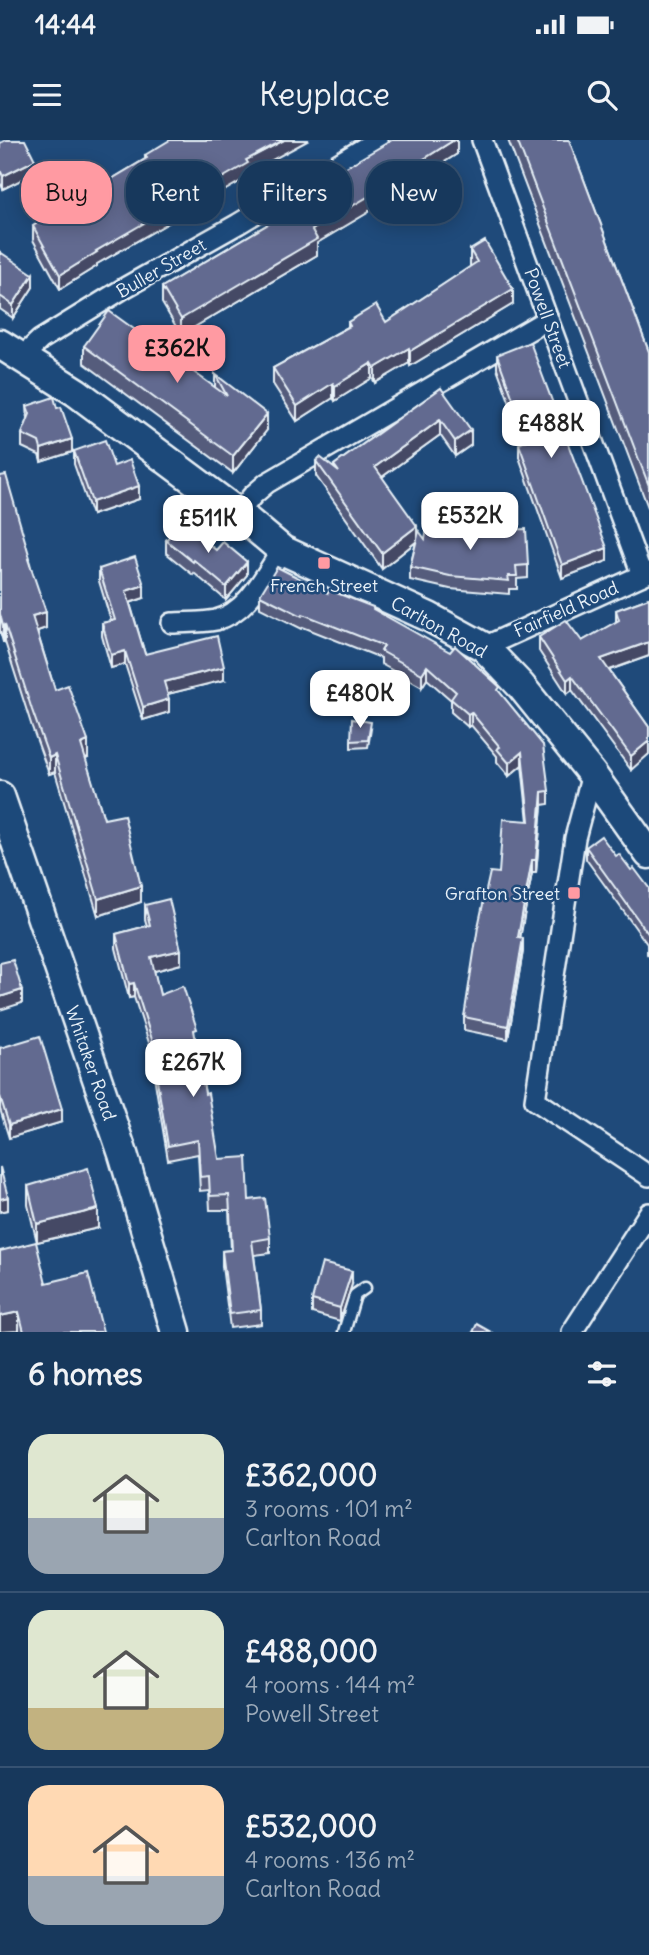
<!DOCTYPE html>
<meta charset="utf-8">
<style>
:root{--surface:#17385c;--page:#244365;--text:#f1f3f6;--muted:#9eacbb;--line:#365272;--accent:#ff9aa2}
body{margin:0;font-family:Delius,sans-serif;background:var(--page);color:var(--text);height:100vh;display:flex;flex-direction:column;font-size:26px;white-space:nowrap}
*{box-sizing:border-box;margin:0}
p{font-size:23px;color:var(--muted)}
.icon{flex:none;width:38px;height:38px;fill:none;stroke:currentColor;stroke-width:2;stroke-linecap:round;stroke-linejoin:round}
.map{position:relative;height:1192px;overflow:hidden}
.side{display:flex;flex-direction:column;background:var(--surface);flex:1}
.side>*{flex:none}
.top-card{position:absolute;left:21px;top:21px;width:607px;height:63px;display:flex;gap:14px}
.price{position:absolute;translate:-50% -60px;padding:0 16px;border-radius:14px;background:#fff;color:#222;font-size:23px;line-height:46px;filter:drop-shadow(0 2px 4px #0008)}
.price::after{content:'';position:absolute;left:50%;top:42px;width:21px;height:16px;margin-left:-10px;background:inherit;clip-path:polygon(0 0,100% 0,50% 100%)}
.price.on{background:var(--accent);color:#111}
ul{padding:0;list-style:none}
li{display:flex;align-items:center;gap:21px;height:175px;padding:0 28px}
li+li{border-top:2px solid var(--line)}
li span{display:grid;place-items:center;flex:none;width:196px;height:140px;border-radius:21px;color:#555}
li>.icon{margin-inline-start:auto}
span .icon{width:84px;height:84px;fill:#fffc;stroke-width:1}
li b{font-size:30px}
h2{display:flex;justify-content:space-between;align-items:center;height:84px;padding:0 28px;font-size:30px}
.tag{padding:0 24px;border-radius:28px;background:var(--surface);box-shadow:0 4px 18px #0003,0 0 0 2px var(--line);font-size:24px;line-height:63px}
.tag.on{background:var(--accent);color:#111}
.status{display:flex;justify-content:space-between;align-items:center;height:49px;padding:0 35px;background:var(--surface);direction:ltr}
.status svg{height:19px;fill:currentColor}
header{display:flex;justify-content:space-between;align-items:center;height:91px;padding:0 28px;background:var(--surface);font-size:32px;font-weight:600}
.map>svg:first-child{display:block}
</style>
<div class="status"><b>14:44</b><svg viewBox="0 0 49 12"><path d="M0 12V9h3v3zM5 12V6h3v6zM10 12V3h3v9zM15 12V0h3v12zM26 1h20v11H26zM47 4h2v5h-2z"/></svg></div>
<header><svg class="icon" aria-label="menu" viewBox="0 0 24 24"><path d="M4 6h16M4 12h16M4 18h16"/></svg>Keyplace<svg class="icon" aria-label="search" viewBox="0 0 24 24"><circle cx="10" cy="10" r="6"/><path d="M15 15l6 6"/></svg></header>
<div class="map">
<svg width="649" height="1192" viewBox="0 0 649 1192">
<rect width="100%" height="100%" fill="#1f4a7a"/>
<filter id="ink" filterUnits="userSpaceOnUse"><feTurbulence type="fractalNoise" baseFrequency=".0143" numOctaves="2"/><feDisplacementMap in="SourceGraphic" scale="14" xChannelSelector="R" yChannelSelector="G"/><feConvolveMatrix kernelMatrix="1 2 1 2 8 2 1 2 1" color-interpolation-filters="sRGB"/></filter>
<g filter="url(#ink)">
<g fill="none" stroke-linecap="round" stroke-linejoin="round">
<defs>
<polyline id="lane" points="344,1192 355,1155 365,1148"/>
<g id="street">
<polyline points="482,0 642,435"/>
<polyline points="21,218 40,200 126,147 238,84 377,0"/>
<polyline points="238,373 253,355 267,343 548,179"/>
<path d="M172 483C186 482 201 483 216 480 248 472 264 436 282 410"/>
<polyline points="484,507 649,432"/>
<polyline points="592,634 575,698 535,960 649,1036"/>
<polyline points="572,1192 649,1073"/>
</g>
<g id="secondary">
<polyline points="0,204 76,252 238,373 282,410 429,477 484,507 521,546 592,634 649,714"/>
<polyline points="0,656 123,1014 176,1192"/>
</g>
</defs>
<use href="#lane" stroke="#e8f1f8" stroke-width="15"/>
<use href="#street" stroke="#e8f1f8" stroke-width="24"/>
<use href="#secondary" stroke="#e8f1f8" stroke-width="33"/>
<use href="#lane" stroke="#1f4a7a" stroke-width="10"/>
<use href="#street" stroke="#1f4a7a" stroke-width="19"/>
<use href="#secondary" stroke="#1f4a7a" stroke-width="28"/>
</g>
<g fill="#545b7c" stroke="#e8f1f8" stroke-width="2">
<polygon points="457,0 457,14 369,70 369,72 317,103 317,115 181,195 162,163 162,147 314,57 314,46"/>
<polygon points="508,0 569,0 649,212 649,370"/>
<polygon points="0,3 35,33 3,49 0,43"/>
<polygon points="145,15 248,33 248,37 97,124 97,126 60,149 33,100 33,86 145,19"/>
<polygon points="470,110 513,164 410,226 409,223 375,243 372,238 335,261 333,258 297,281 273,244 273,228 348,187 348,182 386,182 470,127"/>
<polygon points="0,112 33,147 13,178 0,169"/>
<polygon points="84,206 215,248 215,234 267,290 233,333 84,223"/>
<polygon points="497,215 607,421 562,438 519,317 519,304 524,302 497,228"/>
<polygon points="441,248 471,305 455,316 440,295 382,337 417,399 425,399 528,425 528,438 517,439 517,449 509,449 509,454 450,449 410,440 410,427 416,402 382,429 316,336 316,321 334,329 334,325"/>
<polygon points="27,266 57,268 72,312 41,322 39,315 22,307 22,294 28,280"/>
<polygon points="74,311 114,326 139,359 92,375 74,324"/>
<polygon points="0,336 30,423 46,488 37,491 55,550 88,618 85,619 104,679 141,762 98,776 55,632 49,634 32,587 5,502 3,502 0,491"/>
<polygon points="166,400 216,410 247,435 226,460 194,433 193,435 166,413"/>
<polygon points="99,429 144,458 130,463 145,514 224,540 167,554 169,572 143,580 125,524 111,528 102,496 102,483 111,481 99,441"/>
<polygon points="328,453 373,469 500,553 549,651 549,664 542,665 536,733 532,733 520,797 523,811 508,899 464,890 464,877 499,733 528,681 522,625 509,636 497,622 497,616 471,585 468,587 451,572 451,560 427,539 422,547 381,524 381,518 303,487 302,489 260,468 260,455"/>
<polygon points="649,458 649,516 609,530 649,587 631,630 572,550 567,554 539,511 539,497 582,501 616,482 616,470"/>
<polygon points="371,589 368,607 351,608 351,601"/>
<polygon points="586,707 616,716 649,748 649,816 647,814 647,804 586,719"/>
<polygon points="145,765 181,824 154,831 160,855 197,903 205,954 219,1019 249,1060 270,1098 270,1113 254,1115 261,1170 261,1184 230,1188 222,1126 222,1111 231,1110 229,1070 210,1070 209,1050 200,1051 198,1014 168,1020 152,924 152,912 134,857 129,858 116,808 116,794 147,786 145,779"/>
<polygon points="0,908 62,982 9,998 0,969"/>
<polygon points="28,1046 98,1088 37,1102 28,1065"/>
<polygon points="46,1143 103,1192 0,1192"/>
<polygon points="352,1144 340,1181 312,1173 312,1160"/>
</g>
<g fill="#454a65" stroke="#e8f1f8" stroke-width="2">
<polygon points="284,0 309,0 248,33 248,37 97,124 97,126 60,149 60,135 96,111 246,20"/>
<polygon points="454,0 457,0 457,14 369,70 369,72 317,103 317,115 181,195 181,179 312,90"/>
<polygon points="35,20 35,33 3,49 3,36"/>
<polygon points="33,134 33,147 13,178 13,165"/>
<polygon points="513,149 513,164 410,226 410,211"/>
<polygon points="409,208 409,223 375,243 375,228"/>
<polygon points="372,223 372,238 335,261 335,246"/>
<polygon points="333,243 333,258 297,281 297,266"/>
<polygon points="267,274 267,290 233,333 233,316"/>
<polygon points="440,280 440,295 375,342 375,327"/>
<polygon points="471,290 471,305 455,316 455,301"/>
<polygon points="72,299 72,312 41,322 41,309"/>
<polygon points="139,346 139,359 92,375 92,362"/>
<polygon points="417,386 417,401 382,429 382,413"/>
<polygon points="607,408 607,421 562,438 562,425"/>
<polygon points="247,422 247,435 226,460 226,447"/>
<polygon points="144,445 144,458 126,464 126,451"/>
<polygon points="46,472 46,488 32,493 32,476"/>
<polygon points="5,485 5,502 3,502 3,486"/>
<polygon points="649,502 649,516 601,533 601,519"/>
<polygon points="125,511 125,524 111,528 111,515"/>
<polygon points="427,526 427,539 422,547 422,534"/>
<polygon points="224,527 224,540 164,555 164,542"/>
<polygon points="572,536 572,550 567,554 567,540"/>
<polygon points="169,559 169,572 143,580 143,567"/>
<polygon points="471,572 471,585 468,587 468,574"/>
<polygon points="88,601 88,618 81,621 81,604"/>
<polygon points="649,601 649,614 631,630 631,616"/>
<polygon points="522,612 522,625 509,636 509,623"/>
<polygon points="55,615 55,632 49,634 49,618"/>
<polygon points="542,652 542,665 536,733 536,720"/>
<polygon points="532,720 532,733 518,810 518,797"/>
<polygon points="141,746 141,762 98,776 98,759"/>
<polygon points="523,798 523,811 508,899 508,886"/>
<polygon points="181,810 181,824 151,832 151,817"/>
<polygon points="134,843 134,857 129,858 129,844"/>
<polygon points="22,850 22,863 0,870 0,857"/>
<polygon points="62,969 62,982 9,998 9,985"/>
<polygon points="8,1057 8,1070 0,1072 0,1059"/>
<polygon points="98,1069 98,1088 37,1102 37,1084"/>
<polygon points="352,1131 352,1144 340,1181 340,1168"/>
<polygon points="19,1172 19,1191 0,1192 0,1176"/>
</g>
<g fill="#626a90" stroke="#e8f1f8" stroke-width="2">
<polygon points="6,0 25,0 35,20 3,36 0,30 0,3"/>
<polygon points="170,0 284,0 246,20 248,23 96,111 97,112 60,135 33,86 147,18 145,15"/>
<polygon points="392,0 454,0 368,54 369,56 312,90 317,99 181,179 162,147 319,54 314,46"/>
<polygon points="517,0 569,0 649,212 649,346"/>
<polygon points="485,101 513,149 410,211 409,208 375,228 372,223 335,246 333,243 297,266 273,228 350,186 348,182 376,165 386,182 477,122 470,110"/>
<polygon points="0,112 33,134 13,165 0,156"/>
<polygon points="109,171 227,256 215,234 267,274 233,316 84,206"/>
<polygon points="530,202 607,408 562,425 519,304 528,300 497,215"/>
<polygon points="441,248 471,290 455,301 440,280 375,327 417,386 382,413 316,321 320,317 339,332 334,325"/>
<polygon points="54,257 57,268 61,267 72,299 41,309 39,302 22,294 30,274 27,266"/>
<polygon points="105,300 114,326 130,320 139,346 92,362 74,311"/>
<polygon points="6,335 30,418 28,419 46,472 32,476 55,550 68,545 88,601 81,604 104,679 124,675 141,746 98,759 55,615 49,618 32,570 5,485 3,486 0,474 0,336"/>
<polygon points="429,378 469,392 526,389 528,425 516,426 517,436 508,436 509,441 450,436 410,427 419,391 425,399"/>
<polygon points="181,382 216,410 223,402 247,422 226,447 194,420 193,422 166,400"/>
<polygon points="135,417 144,445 126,451 145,514 217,496 224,527 164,542 169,559 143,567 125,511 111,515 102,483 115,480 99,429"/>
<polygon points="277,427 328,453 329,450 373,467 373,469 450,512 455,506 500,547 498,550 543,605 549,651 542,652 536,720 532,720 518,797 523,798 508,886 464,877 478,787 490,732 499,733 503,679 529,681 522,612 509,623 497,609 500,607 471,572 468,574 451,559 456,552 427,526 422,534 381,511 384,506 303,474 302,476 260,455"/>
<polygon points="649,458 649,502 601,519 649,587 649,601 631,616 572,536 567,540 539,497 566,480 582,501 619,480 616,470"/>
<polygon points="352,579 371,582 368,600 351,601"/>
<polygon points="601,696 616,716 619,714 631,730 634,728 649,748 649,795 586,707"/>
<polygon points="169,759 181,810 151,817 160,855 183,846 197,889 194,890 205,954 208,953 219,1019 247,1017 249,1060 265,1058 270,1098 252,1101 261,1170 230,1174 222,1111 232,1110 229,1055 210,1056 209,1036 200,1037 198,1000 168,1006 152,910 155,909 134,843 129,844 116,794 150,785 145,765"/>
<polygon points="13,820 22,850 0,857 0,823"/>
<polygon points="40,896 62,969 9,985 0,956 0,908"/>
<polygon points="0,1027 8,1057 0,1059"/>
<polygon points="88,1028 98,1069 37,1084 28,1046"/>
<polygon points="36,1102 46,1143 88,1133 103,1192 24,1192 19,1172 0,1176 0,1111"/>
<polygon points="322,1123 352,1131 340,1168 312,1160"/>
<polygon points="477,1184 491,1192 473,1192"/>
</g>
</g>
<g fill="#ff9aa2" stroke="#1f4a7a" stroke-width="2.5">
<rect x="317" y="416" width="14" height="14" rx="3.5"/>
<rect x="567" y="746" width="14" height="14" rx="3.5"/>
</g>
<g text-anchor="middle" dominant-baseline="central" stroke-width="5" stroke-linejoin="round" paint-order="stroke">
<g font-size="18" fill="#e8f1f8" stroke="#1f4a7a">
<text transform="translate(161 128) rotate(-30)">Buller Street</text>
<text transform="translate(548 178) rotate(70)">Powell Street</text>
<text transform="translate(566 469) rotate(-24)">Fairfield Road</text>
<text transform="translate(439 487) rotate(29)">Carlton Road</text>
<text transform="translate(91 923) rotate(71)">Whitaker Road</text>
</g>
<g font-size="18" fill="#e8f1f8" stroke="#1f4a7a">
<text x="324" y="445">French Street</text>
<text x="560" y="753" text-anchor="end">Grafton Street</text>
</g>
</g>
</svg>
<b class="price on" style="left:177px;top:245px">£362K</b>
<b class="price" style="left:551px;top:320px">£488K</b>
<b class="price" style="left:470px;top:412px">£532K</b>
<b class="price" style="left:208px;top:415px">£511K</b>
<b class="price" style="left:360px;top:590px">£480K</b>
<b class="price" style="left:193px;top:959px">£267K</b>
<div class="top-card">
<a class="tag on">Buy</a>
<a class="tag">Rent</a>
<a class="tag">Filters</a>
<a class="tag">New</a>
</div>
</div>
<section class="side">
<h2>6 homes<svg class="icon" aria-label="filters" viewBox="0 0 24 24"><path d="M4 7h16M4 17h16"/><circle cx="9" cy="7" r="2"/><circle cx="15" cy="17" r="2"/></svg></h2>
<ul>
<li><span style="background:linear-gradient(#dfe7d0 60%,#9aa5b1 0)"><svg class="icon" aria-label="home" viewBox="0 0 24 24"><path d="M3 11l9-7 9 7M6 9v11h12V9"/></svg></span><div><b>£362,000</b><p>3 rooms · 101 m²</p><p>Carlton Road</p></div></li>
<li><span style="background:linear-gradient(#dfe7d0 70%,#c2b280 0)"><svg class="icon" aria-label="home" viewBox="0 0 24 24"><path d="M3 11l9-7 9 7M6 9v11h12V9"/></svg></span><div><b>£488,000</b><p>4 rooms · 144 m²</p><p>Powell Street</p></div></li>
<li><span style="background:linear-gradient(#ffd9b3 65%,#9aa5b1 0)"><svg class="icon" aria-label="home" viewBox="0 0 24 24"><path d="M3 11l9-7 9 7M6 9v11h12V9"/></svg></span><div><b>£532,000</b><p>4 rooms · 136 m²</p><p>Carlton Road</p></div></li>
</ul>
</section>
